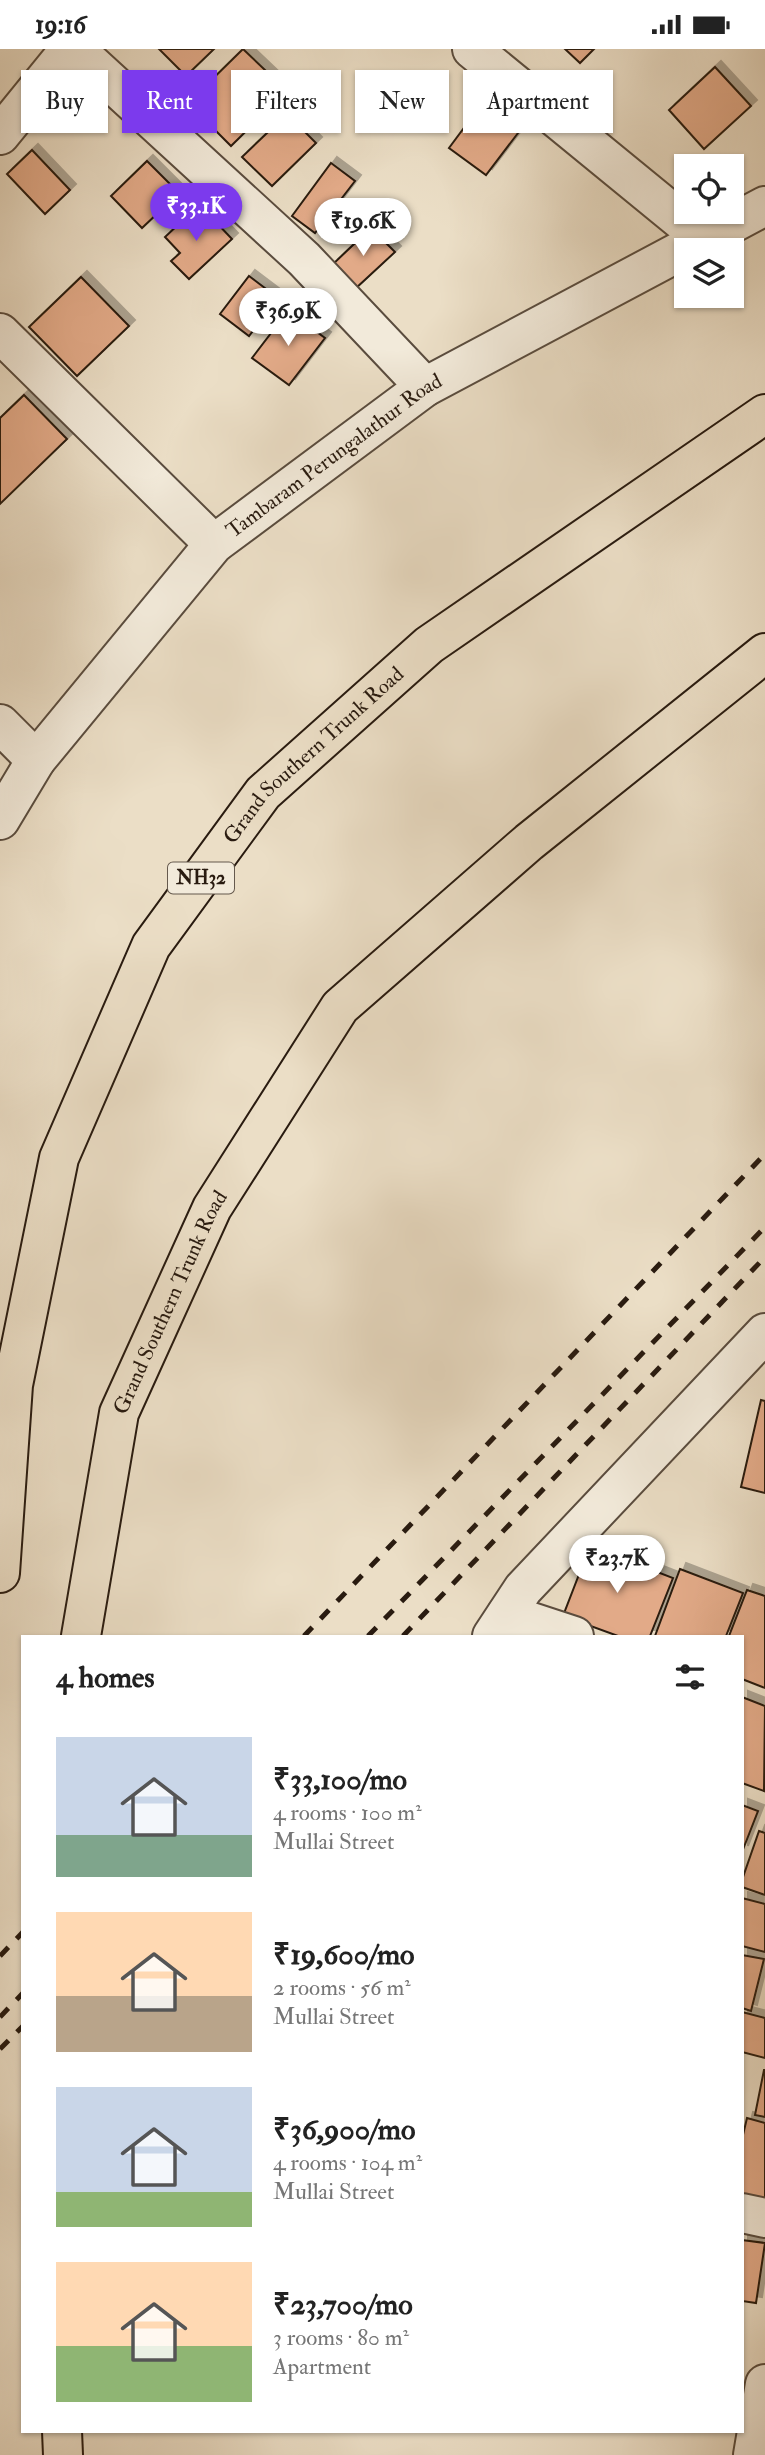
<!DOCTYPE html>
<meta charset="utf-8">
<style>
:root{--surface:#fff;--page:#f6f6f6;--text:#222;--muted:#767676;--accent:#7c3aed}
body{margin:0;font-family:"IM FELL Double Pica",serif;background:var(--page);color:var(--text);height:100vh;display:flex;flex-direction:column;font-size:26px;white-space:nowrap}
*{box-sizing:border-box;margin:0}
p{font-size:23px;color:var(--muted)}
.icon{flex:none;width:38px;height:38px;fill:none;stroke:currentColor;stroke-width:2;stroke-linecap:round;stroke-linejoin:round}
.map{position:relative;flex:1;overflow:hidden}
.panel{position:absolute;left:21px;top:1586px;width:723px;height:798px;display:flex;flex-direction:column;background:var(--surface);border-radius:0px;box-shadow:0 2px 5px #0004}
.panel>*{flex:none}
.banner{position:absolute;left:21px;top:21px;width:724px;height:63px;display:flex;gap:14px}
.buttons{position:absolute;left:674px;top:105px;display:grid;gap:14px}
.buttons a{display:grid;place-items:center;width:70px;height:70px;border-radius:0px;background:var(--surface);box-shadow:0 2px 5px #0004;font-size:35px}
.price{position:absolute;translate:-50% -60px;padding:0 16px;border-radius:24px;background:#fff;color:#222;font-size:23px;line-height:46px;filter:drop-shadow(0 2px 4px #0008)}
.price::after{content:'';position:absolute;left:50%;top:42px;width:21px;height:16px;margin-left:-10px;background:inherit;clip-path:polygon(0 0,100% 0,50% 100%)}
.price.current{background:var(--accent);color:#fff}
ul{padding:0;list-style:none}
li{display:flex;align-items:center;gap:21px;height:175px;padding:0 35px}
li span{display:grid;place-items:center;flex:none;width:196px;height:140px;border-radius:0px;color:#555}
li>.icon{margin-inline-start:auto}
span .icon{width:84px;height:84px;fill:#fffc;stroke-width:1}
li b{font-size:30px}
h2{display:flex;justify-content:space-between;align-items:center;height:84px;padding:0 35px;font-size:30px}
.pill{padding:0 24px;border-radius:0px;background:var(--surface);box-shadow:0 2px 5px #0004;font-size:24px;line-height:63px}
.pill.current{background:var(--accent);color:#fff}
.status{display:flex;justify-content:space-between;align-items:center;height:49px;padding:0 35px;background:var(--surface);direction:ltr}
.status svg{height:19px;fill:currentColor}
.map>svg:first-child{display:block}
</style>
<div class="status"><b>19:16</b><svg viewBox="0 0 49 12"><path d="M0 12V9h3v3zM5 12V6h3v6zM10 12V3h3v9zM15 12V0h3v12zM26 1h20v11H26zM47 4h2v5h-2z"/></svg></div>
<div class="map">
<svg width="765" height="2406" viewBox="0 0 765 2406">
<defs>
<filter id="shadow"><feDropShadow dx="6" dy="-6" stdDeviation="0" flood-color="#0004"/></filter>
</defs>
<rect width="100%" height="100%" fill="#ebdec6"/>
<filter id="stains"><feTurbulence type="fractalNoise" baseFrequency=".00286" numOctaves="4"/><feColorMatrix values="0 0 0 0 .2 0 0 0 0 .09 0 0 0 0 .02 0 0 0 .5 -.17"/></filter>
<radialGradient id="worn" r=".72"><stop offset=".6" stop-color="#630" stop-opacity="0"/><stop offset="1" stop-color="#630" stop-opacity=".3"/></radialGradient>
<g fill="#e2aa88" stroke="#291b10" stroke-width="2" filter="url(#shadow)">
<polygon points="159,0 214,0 186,27"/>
<polygon points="243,0 287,42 231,97 188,54"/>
<polygon points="565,0 594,0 580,14"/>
<polygon points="715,18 751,57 704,100 669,61"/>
<polygon points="481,56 518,84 486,126 449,99"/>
<polygon points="287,65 316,94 272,137 242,108"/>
<polygon points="32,101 70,141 45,165 7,125"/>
<polygon points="147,112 179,144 142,179 111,147"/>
<polygon points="331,114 355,132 315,184 292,167"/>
<polygon points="195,160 209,174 213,170 232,190 189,230 171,212 180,204 165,188"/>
<polygon points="371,179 395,203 355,240 332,216"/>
<polygon points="249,227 278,249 249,287 220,265"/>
<polygon points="81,228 129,277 77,327 29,278"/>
<polygon points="288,262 325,289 289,336 252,309"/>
<polygon points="24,346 67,390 0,455 0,369"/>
<polygon points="761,1351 765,1352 765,1444 741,1438"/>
<polygon points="590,1497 673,1529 650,1587 618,1587 563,1567"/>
<polygon points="680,1520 743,1544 726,1587 655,1587"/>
<polygon points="747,1541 765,1547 765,1639 742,1630 742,1587 729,1587"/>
<polygon points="742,1648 765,1657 764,1742 742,1734"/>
<polygon points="742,1756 758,1762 742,1803"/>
<polygon points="759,1782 765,1784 765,1846 742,1838 742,1831"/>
<polygon points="742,1849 765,1855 765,1903 742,1897"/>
<polygon points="742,1906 764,1910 751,1962 742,1959"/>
<polygon points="742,1963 765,1969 765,2009 742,2003"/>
<polygon points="764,2021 765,2021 765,2068 755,2066"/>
<polygon points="747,2069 765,2074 765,2156 742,2150 742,2090"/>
<polygon points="742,2191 765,2194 756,2254 742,2252"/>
</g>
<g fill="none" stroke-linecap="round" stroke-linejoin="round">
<defs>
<g id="minor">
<polyline points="75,0 304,210 425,338"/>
<polyline points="472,0 704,190"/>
<polyline points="0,86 70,0"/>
<polyline points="0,284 214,495"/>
<polyline points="0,675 36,711"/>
<polyline points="507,1565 574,1587"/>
<polyline points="492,1587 523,1540 765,1284"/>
<polyline points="742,2164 765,2169"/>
<polyline points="753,2406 765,2335"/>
</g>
<g id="tertiary">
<path id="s1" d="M0 771 36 711 214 495 425 338 765 157"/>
</g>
<g id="trunk">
<path id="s2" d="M0 1524 13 1336 59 1109 151 897 263 744 429 596 765 365"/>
<path id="s3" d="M81 1587 119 1364 212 1159 340 958 529 793 765 604"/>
<polyline points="62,2382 63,2406"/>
</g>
</defs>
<use href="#minor" stroke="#5a4c3e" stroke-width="42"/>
<use href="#tertiary" stroke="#5a4c3e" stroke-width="42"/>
<use href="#trunk" stroke="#291b10" stroke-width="42"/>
<use href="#minor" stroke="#f2eada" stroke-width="38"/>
<use href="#tertiary" stroke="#f2eada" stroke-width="38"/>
<use href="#trunk" stroke="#ebdec6" stroke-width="38"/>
<g stroke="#291b10" stroke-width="5" stroke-dasharray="12 12" stroke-linecap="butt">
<polyline points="304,1587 765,1105"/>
<polyline points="368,1587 765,1178"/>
<polyline points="403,1587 765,1208"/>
<polyline points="0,1907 23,1883"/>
<polyline points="0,1968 23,1944"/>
<polyline points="0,2000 23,1977"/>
</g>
</g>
<g text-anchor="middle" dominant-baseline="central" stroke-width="5" stroke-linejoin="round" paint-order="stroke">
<rect fill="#f2eada" stroke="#65594d" stroke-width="2" x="168" y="813.5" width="66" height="31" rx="5"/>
<g font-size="19" font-weight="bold" fill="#291b10">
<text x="201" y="829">NH32</text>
</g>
<g font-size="21" fill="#291b10" stroke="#f2eada">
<text stroke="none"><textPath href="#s1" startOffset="499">Tambaram Perungalathur Road</textPath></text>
<text stroke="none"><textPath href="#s2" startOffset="903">Grand Southern Trunk Road</textPath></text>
<text stroke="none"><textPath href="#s3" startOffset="348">Grand Southern Trunk Road</textPath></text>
</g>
</g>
<rect width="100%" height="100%" filter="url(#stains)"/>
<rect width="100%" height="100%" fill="url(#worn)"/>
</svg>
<div class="buttons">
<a><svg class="icon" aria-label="locate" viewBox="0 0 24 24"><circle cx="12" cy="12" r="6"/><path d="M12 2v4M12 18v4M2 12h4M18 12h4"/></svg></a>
<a><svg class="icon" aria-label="layers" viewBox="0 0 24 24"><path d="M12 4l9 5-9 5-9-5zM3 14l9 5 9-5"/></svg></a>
</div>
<b class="price current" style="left:196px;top:194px">₹33.1K</b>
<b class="price" style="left:363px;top:209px">₹19.6K</b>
<b class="price" style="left:288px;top:299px">₹36.9K</b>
<b class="price" style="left:617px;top:1546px">₹23.7K</b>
<div class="banner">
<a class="pill">Buy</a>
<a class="pill current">Rent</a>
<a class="pill">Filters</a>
<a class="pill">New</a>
<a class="pill">Apartment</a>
</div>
<section class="panel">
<h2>4 homes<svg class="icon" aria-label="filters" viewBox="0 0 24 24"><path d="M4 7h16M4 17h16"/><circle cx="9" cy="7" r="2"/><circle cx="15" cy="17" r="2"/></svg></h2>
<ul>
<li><span style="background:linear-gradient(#c9d6e8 70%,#7fa58c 0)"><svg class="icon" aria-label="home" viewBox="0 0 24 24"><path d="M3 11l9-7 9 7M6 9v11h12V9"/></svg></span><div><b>₹33,100/mo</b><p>4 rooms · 100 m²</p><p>Mullai Street</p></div></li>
<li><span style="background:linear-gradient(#ffd9b3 60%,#b9a48a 0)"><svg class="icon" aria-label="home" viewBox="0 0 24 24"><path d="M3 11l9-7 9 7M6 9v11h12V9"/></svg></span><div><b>₹19,600/mo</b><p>2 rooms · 56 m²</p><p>Mullai Street</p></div></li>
<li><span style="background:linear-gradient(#c9d6e8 75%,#8fb573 0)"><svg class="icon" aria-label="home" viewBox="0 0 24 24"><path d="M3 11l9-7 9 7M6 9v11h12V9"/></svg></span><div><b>₹36,900/mo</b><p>4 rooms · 104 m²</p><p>Mullai Street</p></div></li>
<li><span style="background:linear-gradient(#ffd9b3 60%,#8fb573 0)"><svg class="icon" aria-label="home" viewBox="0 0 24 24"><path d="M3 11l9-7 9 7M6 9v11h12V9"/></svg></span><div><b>₹23,700/mo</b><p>3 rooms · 80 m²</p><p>Apartment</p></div></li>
</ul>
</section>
</div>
